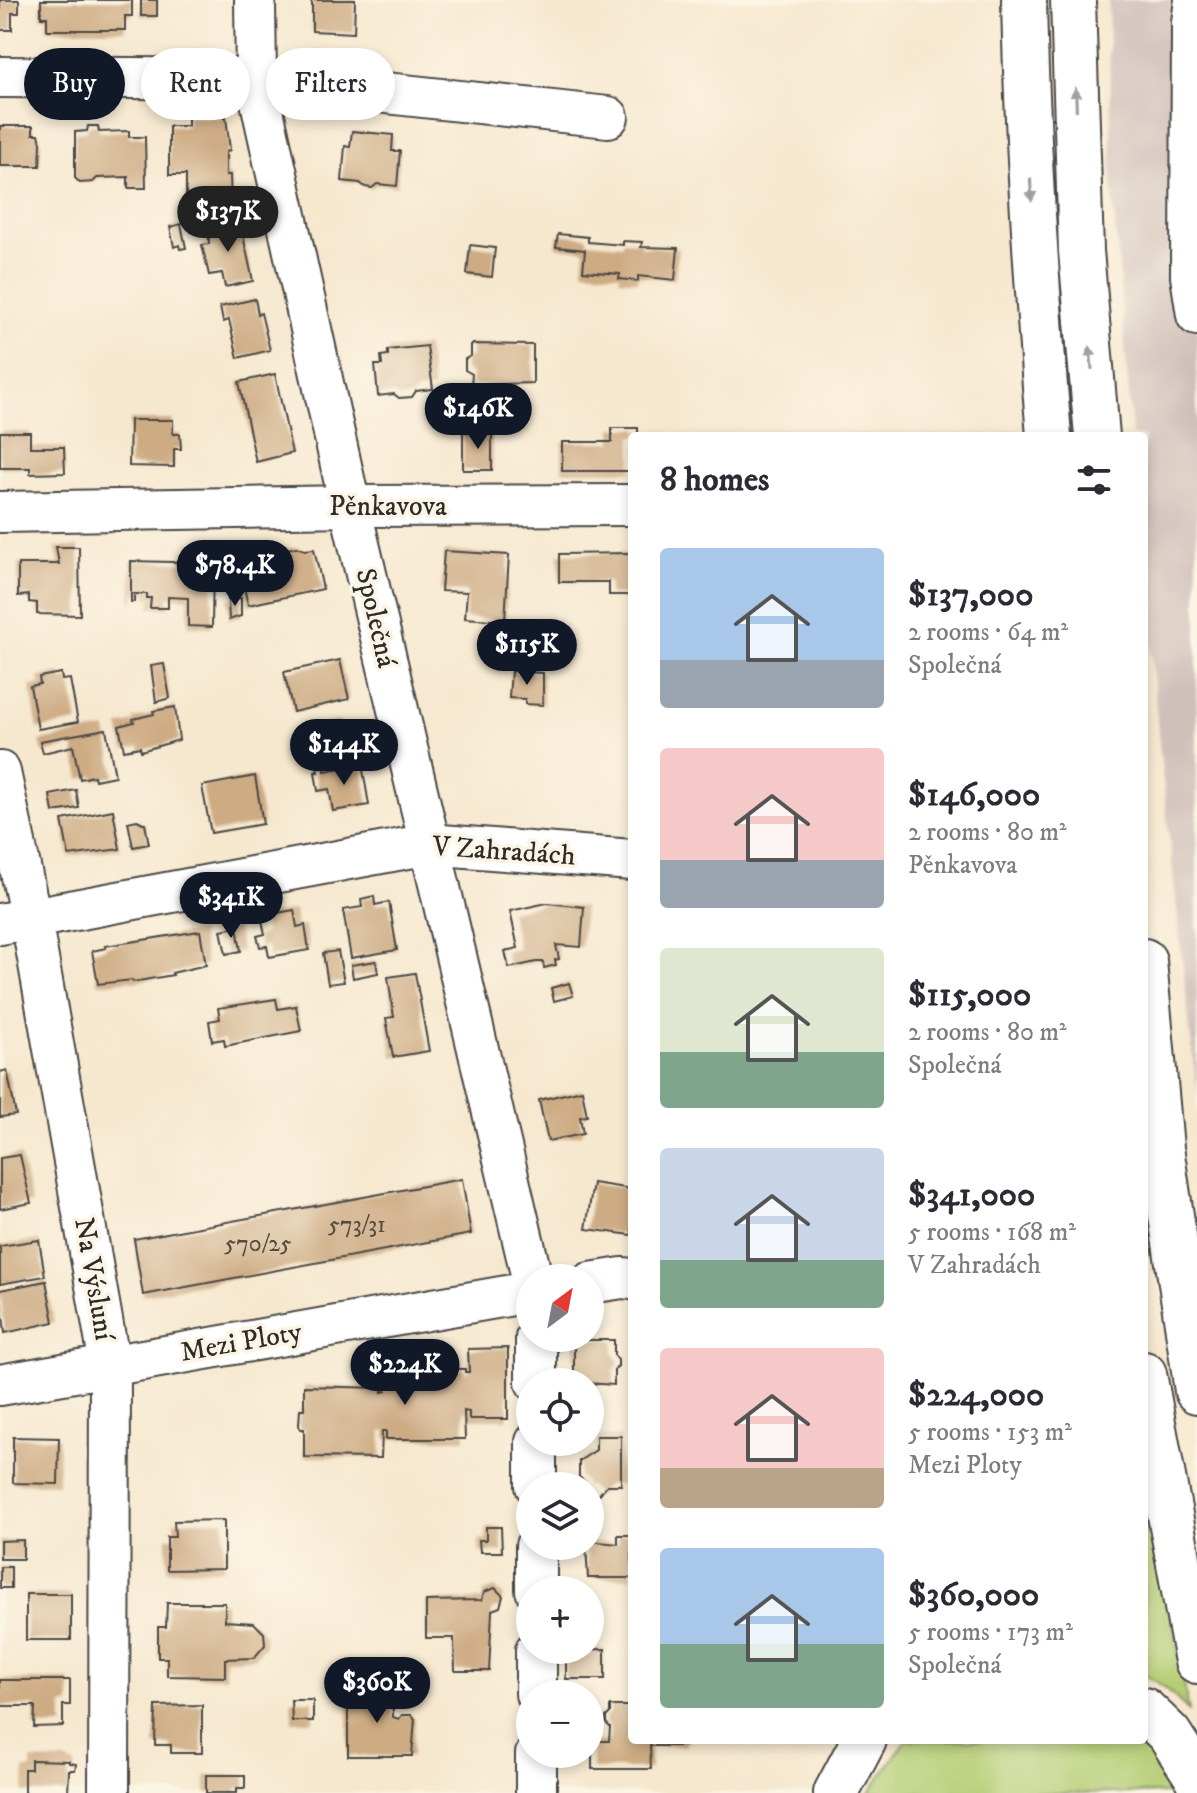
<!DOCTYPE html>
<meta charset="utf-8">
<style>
:root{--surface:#fff;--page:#f7f7f7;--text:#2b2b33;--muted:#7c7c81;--accent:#111827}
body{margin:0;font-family:"IM FELL DW Pica",serif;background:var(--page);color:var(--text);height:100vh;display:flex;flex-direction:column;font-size:30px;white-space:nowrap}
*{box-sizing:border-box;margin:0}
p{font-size:26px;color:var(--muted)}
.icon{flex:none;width:44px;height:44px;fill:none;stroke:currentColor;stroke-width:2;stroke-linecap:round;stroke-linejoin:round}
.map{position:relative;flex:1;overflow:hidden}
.side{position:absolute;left:628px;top:432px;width:520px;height:1312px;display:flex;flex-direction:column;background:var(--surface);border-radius:8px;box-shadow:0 4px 12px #0003}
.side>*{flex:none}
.top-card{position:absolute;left:24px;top:48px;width:484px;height:72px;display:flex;gap:16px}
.needle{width:52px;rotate:32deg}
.buttons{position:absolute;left:516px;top:1264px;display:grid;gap:16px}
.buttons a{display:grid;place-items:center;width:88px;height:88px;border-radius:50%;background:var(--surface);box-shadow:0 4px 12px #0003;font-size:40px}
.price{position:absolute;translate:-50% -68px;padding:0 18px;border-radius:28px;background:var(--accent);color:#fff;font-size:26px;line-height:52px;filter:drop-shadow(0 2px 4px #0008)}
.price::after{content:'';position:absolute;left:50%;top:48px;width:24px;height:18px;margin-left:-12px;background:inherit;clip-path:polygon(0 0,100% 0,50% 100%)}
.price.selected{background:#222;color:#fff}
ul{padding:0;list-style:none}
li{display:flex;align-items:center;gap:24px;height:200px;padding:0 32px}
li span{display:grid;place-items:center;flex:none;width:224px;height:160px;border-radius:8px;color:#555}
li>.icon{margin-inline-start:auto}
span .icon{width:96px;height:96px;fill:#fffc;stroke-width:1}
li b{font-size:34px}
h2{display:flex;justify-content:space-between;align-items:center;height:96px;padding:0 32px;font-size:34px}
.tag{padding:0 28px;border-radius:36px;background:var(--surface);box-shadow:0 4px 12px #0003;font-size:28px;line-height:72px}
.tag.selected{background:var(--accent);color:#fff}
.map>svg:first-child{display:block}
</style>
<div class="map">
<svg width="1197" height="1793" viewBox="0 0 1197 1793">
<rect width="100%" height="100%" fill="#fcf5e5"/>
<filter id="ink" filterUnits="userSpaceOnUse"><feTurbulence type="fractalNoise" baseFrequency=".0125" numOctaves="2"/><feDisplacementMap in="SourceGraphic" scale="16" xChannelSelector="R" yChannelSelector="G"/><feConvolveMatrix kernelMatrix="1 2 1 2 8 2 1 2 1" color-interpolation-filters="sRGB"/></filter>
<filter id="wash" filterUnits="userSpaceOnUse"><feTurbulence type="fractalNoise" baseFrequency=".006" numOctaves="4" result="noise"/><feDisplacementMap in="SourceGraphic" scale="32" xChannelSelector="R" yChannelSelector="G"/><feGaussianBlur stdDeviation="1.8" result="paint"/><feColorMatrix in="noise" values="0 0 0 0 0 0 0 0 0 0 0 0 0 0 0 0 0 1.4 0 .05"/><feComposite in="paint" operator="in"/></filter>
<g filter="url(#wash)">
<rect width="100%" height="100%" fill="#f6e8cf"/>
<polygon fill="#cfc0ba" points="1108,0 1197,0 1197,1095 1159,743 1144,575 1144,436 1132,436 1131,421 1112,182"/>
<g fill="#b3cd73" stroke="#6f7c4f" stroke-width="2">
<polygon points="1144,1462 1189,1711 1165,1688 1144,1674"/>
<polygon points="1144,1726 1187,1793 869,1793 906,1740 1144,1740"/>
</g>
<g id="blocks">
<g fill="#cdab83">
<polygon points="0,0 19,0 19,13 12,13 12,30 0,30"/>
<polygon points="41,0 132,0 132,16 125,16 125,30 47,30 47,17 41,17"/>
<rect x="141" y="0" width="16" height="16"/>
<polygon points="310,0 355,0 354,33 312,31 312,3"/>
<polygon points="188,117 226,117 230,150 226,152 226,175 230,175 231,202 186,203 186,175 169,175 169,126 188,126"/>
<polygon points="0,126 33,126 33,134 39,134 41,143 40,166 0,166"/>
<polygon points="88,126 98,126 99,132 129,131 129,137 145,137 146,188 128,188 128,177 97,178 93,182 80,183 75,178 75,132 87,131"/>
<polygon points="352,131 393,135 392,151 400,151 397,186 377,184 372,188 365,187 360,183 342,181 345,146 350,147"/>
<polygon points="232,220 233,228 241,226 253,281 225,287 222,273 209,275 202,245 209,244 208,225"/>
<polygon points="181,224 186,248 180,249 179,245 174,247 170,227"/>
<polygon points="558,234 588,237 588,242 623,245 623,241 642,242 641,247 678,248 675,280 638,276 638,281 619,279 620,274 583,271 585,250 556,247"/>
<polygon points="470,245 495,248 492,277 467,274"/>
<polygon points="255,299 258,314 261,313 270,350 238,358 229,320 223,322 220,307"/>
<polygon points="471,344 533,345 533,383 471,385 472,374 465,370 465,359 471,356"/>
<polygon points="427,346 433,389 416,391 412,397 399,398 394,394 378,396 375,365 382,365 381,356 388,355 388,350"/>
<polygon points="275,374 292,453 256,462 239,382"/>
<polygon points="130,420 173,420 173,434 180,434 181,449 174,449 174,467 129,466"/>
<polygon points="612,428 638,428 638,436 632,436 632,471 562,471 562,442 612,442"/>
<polygon points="0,432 30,432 30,447 64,447 65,473 30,474 30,468 0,468"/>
<rect x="463" y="432" width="29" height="38"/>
<polygon points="56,547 79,547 80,615 37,614 37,603 29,602 29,595 18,596 18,564 59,564"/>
<polygon points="296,547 305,550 314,549 323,589 248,605 238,561"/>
<polygon points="444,551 509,555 505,621 465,618 467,592 441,591"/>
<polygon points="631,553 631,595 609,595 609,582 559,582 559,554"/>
<polygon points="131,561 213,563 212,627 188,626 188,598 168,597 168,608 150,608 151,598 147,598 147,594 134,594 134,602 131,602"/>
<polygon points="241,598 241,616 229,620 228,599"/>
<polygon points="340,660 349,699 293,712 284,672"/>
<polygon points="164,664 170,698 156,702 151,666"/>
<polygon points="511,671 543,673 543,705 525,704 525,699 509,698"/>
<polygon points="61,673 62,680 70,679 78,722 38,729 30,686 40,684 39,677"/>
<polygon points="175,707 179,740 141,751 140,747 124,750 119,726 134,722 133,719 154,714 153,711"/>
<polygon points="339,721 343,738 304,747 301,730"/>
<polygon points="106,729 115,776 95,780 94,776 80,779 73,746 43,753 40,741"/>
<polygon points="362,764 369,805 333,811 329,789 318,791 315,772 318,772 317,769 324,767 325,771"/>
<polygon points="255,776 263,824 211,833 202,786"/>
<polygon points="76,790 79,808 53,812 50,795"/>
<polygon points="113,810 120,849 69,856 62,820"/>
<polygon points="137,820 145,824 149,844 133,847 128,822"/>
<polygon points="374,896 375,905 389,902 397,950 351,958 343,910 362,907 361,899"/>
<polygon points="547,903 584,907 581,947 556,945 559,959 555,960 556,965 544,968 543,962 536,962 509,968 505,951 518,948 510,911"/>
<polygon points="294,910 297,927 305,925 309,950 269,957 267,946 260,947 257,936 265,934 261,916"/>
<polygon points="237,927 241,951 226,954 221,930"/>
<polygon points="200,931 206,965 172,973 173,975 133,982 132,980 98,984 92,951 106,948 105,946"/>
<polygon points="338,951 344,982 328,984 323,953"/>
<polygon points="376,961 378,973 353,978 351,965"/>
<polygon points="415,973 429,1051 393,1057 386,1018 394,1017 388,977"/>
<polygon points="569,983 573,996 554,1001 551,988"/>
<polygon points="276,999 278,1009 296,1006 301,1031 225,1046 224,1039 212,1041 209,1021 220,1019 218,1008"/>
<polygon points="7,1070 16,1115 0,1117 0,1072"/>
<polygon points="582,1090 587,1116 580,1117 583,1134 548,1141 539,1100"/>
<polygon points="20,1155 31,1203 0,1209 0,1158"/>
<polygon points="462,1179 471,1234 143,1295 134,1239"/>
<polygon points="593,1183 632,1189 632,1235 586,1229"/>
<polygon points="39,1240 45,1276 0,1284 0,1246"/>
<polygon points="46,1281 54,1322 5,1333 0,1290"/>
<polygon points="574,1340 614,1340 614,1355 618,1360 618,1366 614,1370 614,1385 574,1382"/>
<polygon points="508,1348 508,1419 469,1419 469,1412 464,1411 465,1439 386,1439 386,1431 382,1431 381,1458 304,1457 304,1429 300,1429 299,1425 300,1409 304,1409 304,1386 382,1388 382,1392 386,1391 387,1368 465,1369 465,1372 469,1372 468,1349"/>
<polygon points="596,1436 621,1436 621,1485 607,1485 598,1496 590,1486 585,1486 585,1482 579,1477 579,1461 596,1450"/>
<polygon points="13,1437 59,1438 58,1484 13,1483"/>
<polygon points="224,1520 224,1569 167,1570 167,1537 175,1537 174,1521"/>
<polygon points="486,1527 501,1527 502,1552 480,1552 479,1540 486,1540"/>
<polygon points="618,1535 632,1535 632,1578 588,1578 586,1546 590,1546 590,1541 618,1544"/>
<polygon points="23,1540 23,1559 0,1559 0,1541"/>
<rect x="0" y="1567" width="11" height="21"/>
<polygon points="495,1588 503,1596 500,1607 492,1610 489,1671 455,1671 454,1638 426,1638 426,1601 482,1600 484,1592"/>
<rect x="26" y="1594" width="45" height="46"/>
<polygon points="167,1603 225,1603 225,1621 254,1623 264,1633 265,1645 254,1658 225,1659 225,1677 167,1676 167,1658 158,1658 158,1627 166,1627"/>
<polygon points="605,1649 605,1679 566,1679 566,1650"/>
<polygon points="0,1680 70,1680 70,1705 63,1705 63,1726 34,1727 35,1706 0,1706"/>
<polygon points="389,1687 392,1691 392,1703 389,1706 393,1710 393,1717 399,1719 402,1715 412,1715 415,1719 412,1756 348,1756 348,1688"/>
<polygon points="291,1700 313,1700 313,1721 292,1721"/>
<polygon points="202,1705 202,1753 171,1753 171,1745 155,1745 156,1706"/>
<polygon points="610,1706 632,1706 632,1740 688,1740 685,1746 650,1746 651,1769 592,1769 592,1741 609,1741 610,1727 606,1723 606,1717 610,1713"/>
<polygon points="31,1760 69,1761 69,1763 76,1764 75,1770 69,1770 68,1793 24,1793 24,1769 31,1769"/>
<polygon points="206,1775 245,1775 245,1788 237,1788 237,1793 206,1793"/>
</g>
</g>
</g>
<g filter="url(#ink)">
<use href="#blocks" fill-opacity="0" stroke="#494744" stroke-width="2"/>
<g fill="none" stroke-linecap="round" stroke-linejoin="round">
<defs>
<g id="minor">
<polyline points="255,0 256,79 350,506 532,1278"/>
<polyline points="1195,0 1192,23 1191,276 1197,315"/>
<polyline points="0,77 256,79 608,117"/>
<polyline points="0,512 350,506 632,505"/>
<polyline points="0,772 31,919 110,1365 109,1793"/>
<polyline points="0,924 429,844 632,860"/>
<polyline points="590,1283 622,1278 632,1279"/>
<polyline points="536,1338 536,1382"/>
<polyline points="0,1385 530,1292"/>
<polyline points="536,1442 536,1486"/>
<polyline points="536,1546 536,1590"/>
<polyline points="536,1650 536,1694"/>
<polyline points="536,1754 536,1793"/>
</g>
<g id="highway">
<path d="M1024 0C1027 146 1037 291 1049 436"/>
<polyline points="1073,0 1081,251 1097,436"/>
<polyline points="1144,961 1161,1148 1197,1391"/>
<polyline points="1144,1374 1197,1661"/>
<polyline points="1144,1710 1169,1734 1197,1777"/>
<polyline points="836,1793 864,1740"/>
</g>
</defs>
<use href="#minor" stroke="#494744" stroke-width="44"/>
<use href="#highway" stroke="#494744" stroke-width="48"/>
<use href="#minor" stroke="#fff" stroke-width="40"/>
<use href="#highway" stroke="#fff" stroke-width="44"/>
</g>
<defs><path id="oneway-solid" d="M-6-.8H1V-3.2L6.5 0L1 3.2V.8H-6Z" transform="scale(2)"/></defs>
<g fill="#a0a0a0">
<use href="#oneway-solid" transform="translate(1076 99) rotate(-92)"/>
<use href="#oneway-solid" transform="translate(1031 190) rotate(87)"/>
<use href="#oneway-solid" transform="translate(1091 358) rotate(-95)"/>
</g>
</g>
<g text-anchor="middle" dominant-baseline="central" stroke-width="7" stroke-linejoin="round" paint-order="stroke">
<g font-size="24" fill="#544b41">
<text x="357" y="1225">573/31</text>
<text x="258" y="1244">570/25</text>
</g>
<g font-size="28" fill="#2b2b2b" stroke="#fcf5e5">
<text x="388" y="506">Pěnkavova</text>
<text transform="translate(376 618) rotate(77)">Společná</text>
<text transform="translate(504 851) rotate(4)">V Zahradách</text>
<text transform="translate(94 1279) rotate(80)">Na Výsluní</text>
<text transform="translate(241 1342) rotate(-10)">Mezi Ploty</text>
</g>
</g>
</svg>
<div class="buttons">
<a><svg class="needle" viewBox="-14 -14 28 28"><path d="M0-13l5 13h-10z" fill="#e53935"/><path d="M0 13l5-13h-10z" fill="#7c7c81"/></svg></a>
<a><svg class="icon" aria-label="locate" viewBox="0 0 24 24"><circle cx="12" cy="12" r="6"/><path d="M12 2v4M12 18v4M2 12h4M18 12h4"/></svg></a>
<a><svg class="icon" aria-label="layers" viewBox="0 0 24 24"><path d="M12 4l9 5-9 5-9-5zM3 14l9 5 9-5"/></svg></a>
<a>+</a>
<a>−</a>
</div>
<b class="price selected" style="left:228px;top:254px">$137K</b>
<b class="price" style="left:478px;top:451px">$146K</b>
<b class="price" style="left:235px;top:608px">$78.4K</b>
<b class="price" style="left:527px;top:687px">$115K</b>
<b class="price" style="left:344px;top:787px">$144K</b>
<b class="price" style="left:231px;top:940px">$341K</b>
<b class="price" style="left:405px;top:1407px">$224K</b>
<b class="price" style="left:377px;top:1725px">$360K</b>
<div class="top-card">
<a class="tag selected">Buy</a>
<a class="tag">Rent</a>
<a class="tag">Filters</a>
</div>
<section class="side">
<h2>8 homes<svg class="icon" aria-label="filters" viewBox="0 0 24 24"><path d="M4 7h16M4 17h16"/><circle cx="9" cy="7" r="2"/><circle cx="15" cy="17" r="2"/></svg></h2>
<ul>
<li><span style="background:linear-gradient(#a9c7e8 70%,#9aa5b1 0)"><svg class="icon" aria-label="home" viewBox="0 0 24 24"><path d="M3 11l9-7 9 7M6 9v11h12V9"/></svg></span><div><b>$137,000</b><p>2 rooms · 64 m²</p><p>Společná</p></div></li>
<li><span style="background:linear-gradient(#f6c9c9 70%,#9aa5b1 0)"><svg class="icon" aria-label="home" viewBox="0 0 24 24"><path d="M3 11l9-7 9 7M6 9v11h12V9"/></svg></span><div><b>$146,000</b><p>2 rooms · 80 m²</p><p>Pěnkavova</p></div></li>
<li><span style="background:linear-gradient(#dfe7d0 65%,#7fa58c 0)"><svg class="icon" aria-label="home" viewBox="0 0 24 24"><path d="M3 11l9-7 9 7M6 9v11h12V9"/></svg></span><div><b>$115,000</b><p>2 rooms · 80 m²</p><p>Společná</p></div></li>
<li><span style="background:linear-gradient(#c9d6e8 70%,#7fa58c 0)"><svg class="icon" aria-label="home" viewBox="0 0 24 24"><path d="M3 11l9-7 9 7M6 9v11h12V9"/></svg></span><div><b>$341,000</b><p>5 rooms · 168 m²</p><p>V Zahradách</p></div></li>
<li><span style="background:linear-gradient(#f6c9c9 75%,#b9a48a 0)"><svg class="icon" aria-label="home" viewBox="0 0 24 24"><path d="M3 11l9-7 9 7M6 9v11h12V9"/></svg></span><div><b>$224,000</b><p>5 rooms · 153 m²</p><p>Mezi Ploty</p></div></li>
<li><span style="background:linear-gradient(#a9c7e8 60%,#7fa58c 0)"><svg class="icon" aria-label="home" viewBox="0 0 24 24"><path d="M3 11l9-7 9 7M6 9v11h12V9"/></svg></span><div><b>$360,000</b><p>5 rooms · 173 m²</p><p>Společná</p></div></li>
</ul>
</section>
</div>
